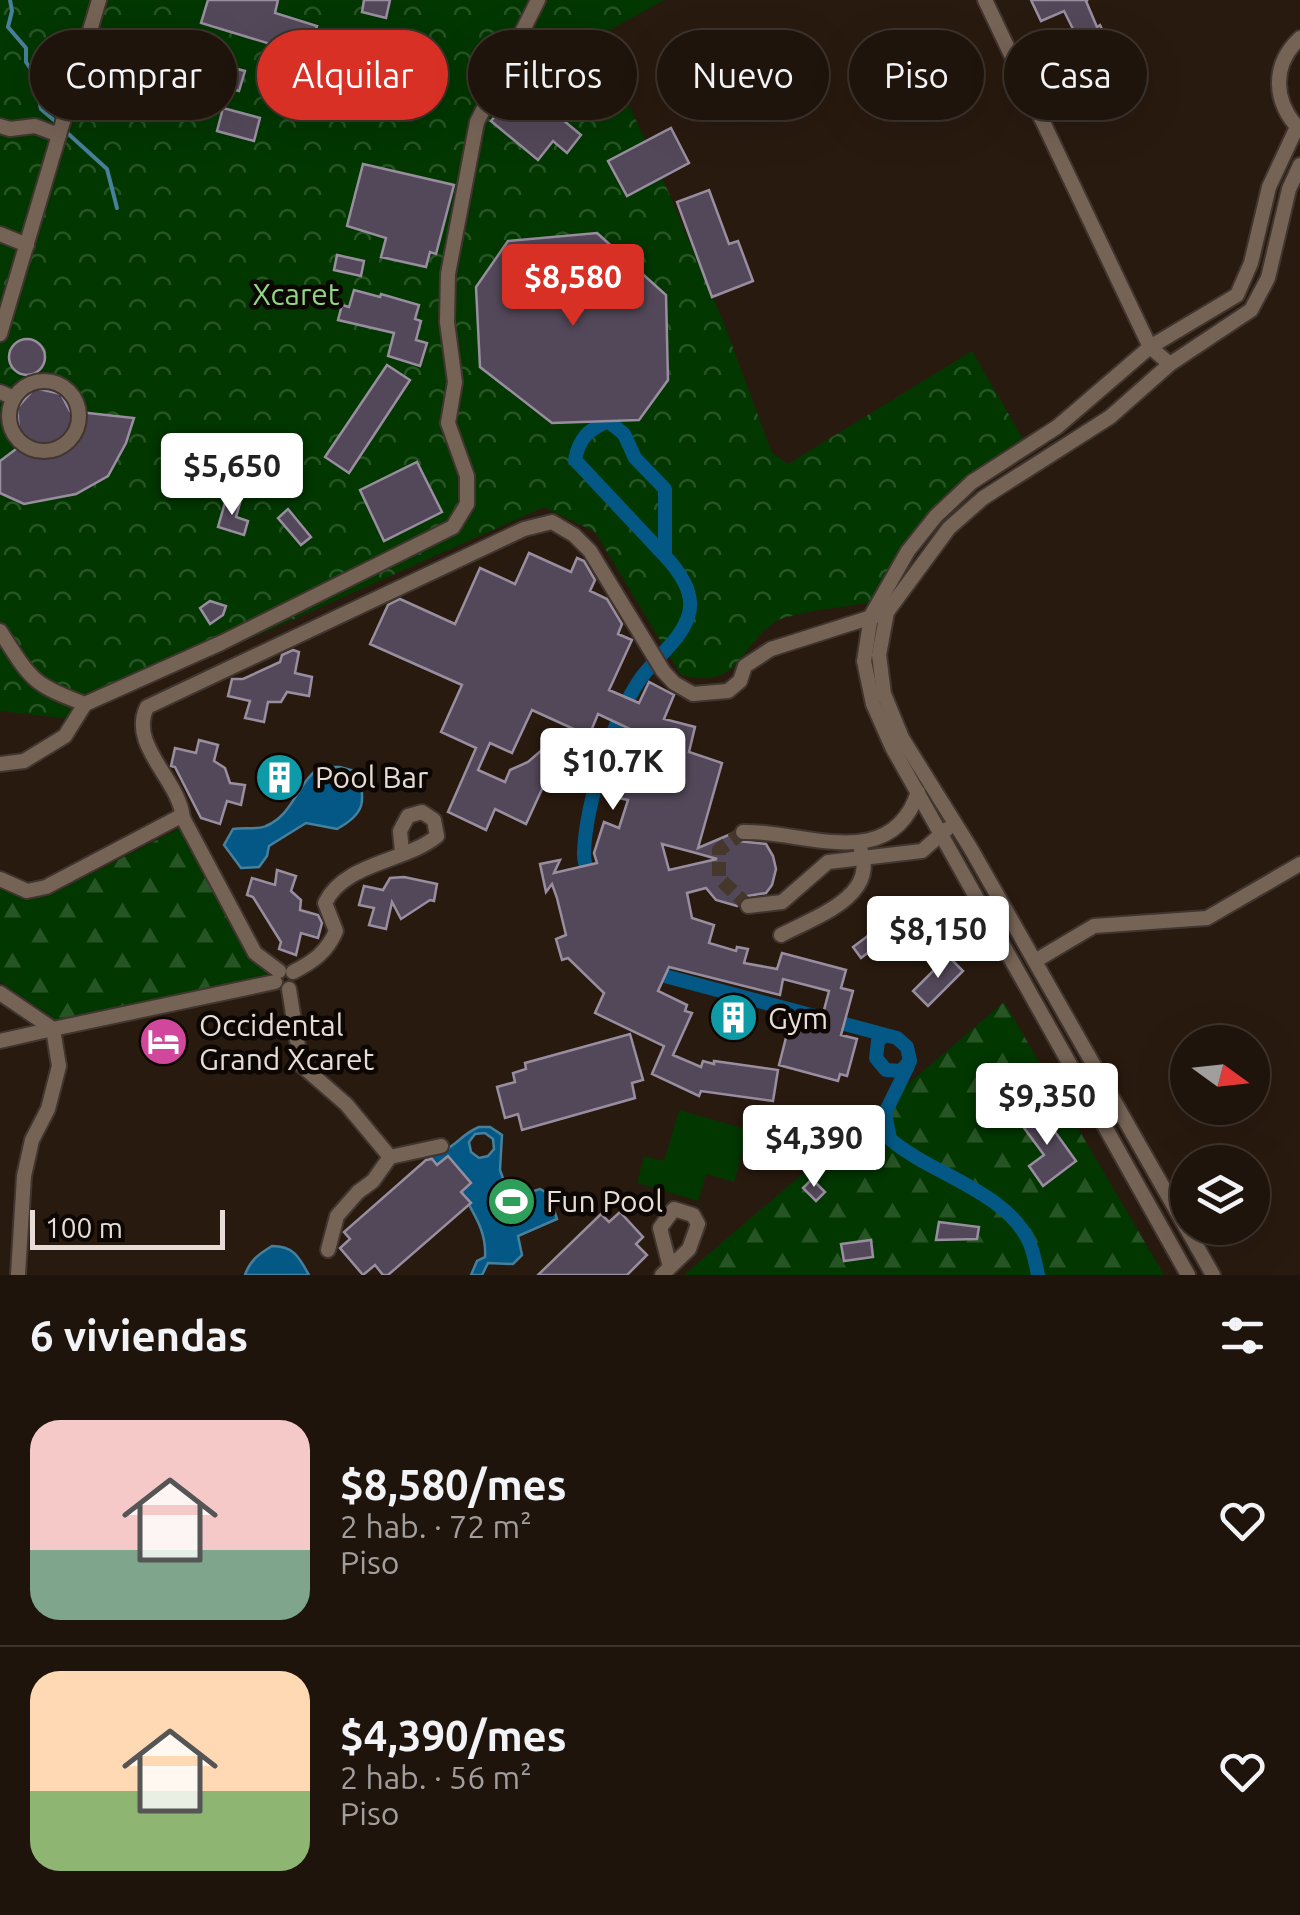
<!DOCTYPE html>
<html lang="es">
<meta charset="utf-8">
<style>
:root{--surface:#1f140b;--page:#271d14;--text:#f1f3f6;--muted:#a19e9d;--line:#3c332c;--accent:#d93025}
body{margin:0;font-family:Ubuntu,sans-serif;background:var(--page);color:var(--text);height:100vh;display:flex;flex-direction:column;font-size:38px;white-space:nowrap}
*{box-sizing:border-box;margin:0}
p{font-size:32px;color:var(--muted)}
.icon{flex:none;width:55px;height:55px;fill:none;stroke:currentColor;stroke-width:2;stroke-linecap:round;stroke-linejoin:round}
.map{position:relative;height:1275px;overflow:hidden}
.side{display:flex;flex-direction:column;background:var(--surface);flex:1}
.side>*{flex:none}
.guide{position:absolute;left:30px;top:30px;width:1240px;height:90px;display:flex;gap:20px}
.needle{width:65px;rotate:105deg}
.fabs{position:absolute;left:1170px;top:1025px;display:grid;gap:20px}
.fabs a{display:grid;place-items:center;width:100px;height:100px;border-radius:50%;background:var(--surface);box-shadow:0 10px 40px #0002,0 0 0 2px var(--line);font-size:50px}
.scale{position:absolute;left:30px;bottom:25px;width:195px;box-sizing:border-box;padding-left:10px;border:5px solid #e7ddd6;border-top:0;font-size:28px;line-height:35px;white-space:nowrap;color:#e7ddd6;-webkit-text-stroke:8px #0d0704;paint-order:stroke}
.price{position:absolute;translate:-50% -85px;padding:0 22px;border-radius:10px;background:#fff;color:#222;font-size:32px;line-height:65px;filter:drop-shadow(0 2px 5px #0008)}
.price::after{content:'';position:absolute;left:50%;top:60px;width:30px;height:22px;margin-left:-15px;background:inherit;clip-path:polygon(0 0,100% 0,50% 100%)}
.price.current{background:var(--accent);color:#fff}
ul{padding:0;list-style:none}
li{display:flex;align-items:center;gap:30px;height:250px;padding:0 30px}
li+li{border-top:2px solid var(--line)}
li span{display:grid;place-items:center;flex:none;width:280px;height:200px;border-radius:30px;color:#555}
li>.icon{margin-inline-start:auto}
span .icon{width:120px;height:120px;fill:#fffc;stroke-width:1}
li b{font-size:42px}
h2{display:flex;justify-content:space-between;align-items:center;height:120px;padding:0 30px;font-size:42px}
.tag{padding:0 35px;border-radius:45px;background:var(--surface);box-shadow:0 10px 40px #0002,0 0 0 2px var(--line);font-size:35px;line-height:90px}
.tag.current{background:var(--accent);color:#fff}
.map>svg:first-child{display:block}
</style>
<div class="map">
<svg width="1300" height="1275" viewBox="0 0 1300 1275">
<defs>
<pattern id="forest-firs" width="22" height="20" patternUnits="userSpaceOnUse" patternTransform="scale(2.5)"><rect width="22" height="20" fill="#023700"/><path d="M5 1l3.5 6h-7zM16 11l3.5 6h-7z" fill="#275424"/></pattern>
<pattern id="park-crowns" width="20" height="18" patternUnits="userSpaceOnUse" patternTransform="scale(2.5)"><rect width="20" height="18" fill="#023700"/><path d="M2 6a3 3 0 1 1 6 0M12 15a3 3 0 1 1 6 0" fill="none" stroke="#275424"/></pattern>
</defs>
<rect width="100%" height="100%" fill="#291a0f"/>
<g fill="url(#forest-firs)">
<polygon points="178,829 186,836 252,962 267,971 266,978 58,1021 0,982 0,889 20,897 48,896"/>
<polygon points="1004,1002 1164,1275 684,1275"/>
</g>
<path fill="url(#park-crowns)" d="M0 0H664L597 37 657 165 723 321 772 453 788 464 972 351 1026 444 908 544 868 603C849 606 788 613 775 622 735 650 742 689 681 675L595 532 544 507 71 719 0 711Z"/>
<polygon fill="#023700" points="679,1110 749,1130 734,1182 706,1174 698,1201 637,1183 644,1156 664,1161"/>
<g fill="#035885" stroke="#47809d" stroke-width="2.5" fill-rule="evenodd">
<path d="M320 767H340L358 772C365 802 366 813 337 829L306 823 269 846 267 856 259 867 241 868 224 845 233 829C243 827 258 830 266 826 294 814 297 783 320 767Z"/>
<path d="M479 1127H490L502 1135 500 1170 508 1192 521 1195 540 1189 549 1194 557 1219 518 1236 522 1255 513 1264 488 1263 482 1275H471L477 1261 485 1257C487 1229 471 1211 460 1188 455 1178 452 1167 448 1157L437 1165 428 1154C455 1152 457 1136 479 1127ZM485 1133 493 1139 494 1149 488 1156 479 1158 471 1152 469 1142 475 1134Z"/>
<path d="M272 1246C294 1246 299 1257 309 1275H245C250 1260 259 1254 272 1246Z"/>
</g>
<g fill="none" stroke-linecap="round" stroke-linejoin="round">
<g stroke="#47809d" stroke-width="4">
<polyline points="10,0 12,11 8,27 26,48 26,62 34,74 41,109 56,122"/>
<polyline points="63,129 107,169 117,208"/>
</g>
<g stroke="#035885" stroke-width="14">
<path d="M591 882C588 872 583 862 584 852 586 803 613 718 641 678 655 658 680 641 688 617 696 595 680 572 665 556L575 460C579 438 588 430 608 421L624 434 635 458 665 489V556"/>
<polyline points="650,972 897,1038 907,1047 910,1061 901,1071 886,1070 876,1058 878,1041 885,1035"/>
<path d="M908 1066 885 1113 890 1139C930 1174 1009 1192 1030 1244 1034 1254 1036 1265 1038 1275"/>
</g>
</g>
<g fill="#534859" stroke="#998ea0" stroke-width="2.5" fill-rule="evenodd">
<polygon points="208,0 278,0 275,13 317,26 314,35 354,45 348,70 309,61 310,56 201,23"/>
<polygon points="364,0 390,0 386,18 362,12"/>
<polygon points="1031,0 1088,0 1086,1 1097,27 1100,25 1109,43 1086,55 1064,11 1041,21"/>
<polygon points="121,41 138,47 136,53 184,67 173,106 131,93 136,75 112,66"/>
<polygon points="218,64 245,71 239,91 212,84"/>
<polygon points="521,85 581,135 567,153 553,141 538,160 491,121"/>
<polygon points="223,108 260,118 254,141 217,131"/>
<polygon points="671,128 689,163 627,196 608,161"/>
<polygon points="363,164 454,185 436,254 430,252 426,267 381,257 386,238 347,226"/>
<polygon points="709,190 729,244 738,241 753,281 712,297 677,202"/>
<polygon points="597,233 666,295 668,380 639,420 552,423 480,367 476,287 508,241"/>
<polygon points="337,255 364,261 361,276 334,270"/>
<polygon points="354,290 380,297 381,294 419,305 415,319 421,321 416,340 427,343 420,366 388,356 394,333 338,320 342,305 349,307"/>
<circle cx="27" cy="357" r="18"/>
<polygon points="387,365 410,380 349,473 325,457"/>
<polygon points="35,388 61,394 70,411 134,418 126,443 108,476 76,494 24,504 0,493 0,461 28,440 19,429 17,408"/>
<polygon points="417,462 442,512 384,541 360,490"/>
<polygon points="226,499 240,503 236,517 248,521 244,535 218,527"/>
<polygon points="288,509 311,537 301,545 278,518"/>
<path d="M529 553 571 572 577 558 584 561 595 580 590 591 607 599 622 624 618 634 632 640 609 690 639 703 649 682 674 695 664 719 695 727 689 752 722 763 698 848 733 833 738 841 766 844 773 856 776 869 772 885 766 893 742 897 737 906 716 900 706 888 687 893 692 918 714 925 709 943 736 951 737 947 748 949 744 963 777 969 782 953 846 970 841 988 853 991 841 1035 857 1039 847 1076 840 1074 838 1081 779 1065 790 1022 819 1029 829 991 783 979 780 995 669 967 658 991 687 1005 685 1011 692 1013 673 1055 701 1067 703 1061 714 1064V1061L778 1070 773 1101 701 1091 699 1096 652 1074 664 1046 595 1013 604 993 568 958 562 960 556 939 566 935 557 898 552 884 546 892 540 864 560 860 554 873 597 863 594 853 604 822 619 828 628 800 609 796 619 764 630 749 625 743 630 729 598 714 589 736 532 710 512 753 490 743 478 770 505 782 510 770 528 762 543 749V774L548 776 526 824 495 809 486 830 448 812 476 748 441 732 462 685 370 644 388 605 400 599 455 624 480 568 515 584ZM662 844 696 853 717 859 669 870Z"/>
<polygon points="210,601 226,606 223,615 210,624 200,608"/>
<polygon points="293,650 299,652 295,673 312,677 309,696 287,692 281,702 268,702 264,722 245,718 250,701 228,696 232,679 243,679 280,662 282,655"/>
<polygon points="199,740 218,745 214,761 225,768 230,783 245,785 241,805 227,801 220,824 201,818 175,767 171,766 175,748 196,753"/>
<polygon points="274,764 293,770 287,790 268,784"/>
<polygon points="277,870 296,876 291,891 301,900 300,910 318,915 322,923 318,938 301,933 296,955 279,949 281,942 253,897 247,895 252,878 275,885"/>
<polygon points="404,877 437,884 434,901 430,900 401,919 392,902 386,929 369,925 374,908 359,905 364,886 383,890 390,878"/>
<polygon points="869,935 877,946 861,958 853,947"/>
<polygon points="948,956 963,971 928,1006 913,991"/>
<polygon points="719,1003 751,1008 747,1033 715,1028"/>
<polygon points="630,1034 643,1080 632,1083 635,1098 522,1130 518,1114 505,1118 497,1087 515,1082 513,1073 526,1069 525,1063"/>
<polygon points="1038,1108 1076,1161 1043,1186 1029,1166 1044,1155 1019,1121"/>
<polygon points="448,1156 471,1183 461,1192 471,1203 388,1275 383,1275 375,1265 363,1275 340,1248 350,1239 344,1232 426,1160 432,1159 437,1165"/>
<polygon points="812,1179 825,1192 816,1201 803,1188"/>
<polygon points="620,1212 643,1237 636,1244 647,1255 627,1275 538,1275 601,1214 609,1222"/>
<polygon points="939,1222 979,1227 977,1239 936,1240"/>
<polygon points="871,1240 873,1257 844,1261 841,1244"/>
</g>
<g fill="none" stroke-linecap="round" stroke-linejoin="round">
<polyline stroke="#46372d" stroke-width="14" stroke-dasharray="14 7" stroke-linecap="butt" points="743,832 719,850 719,878 748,906"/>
<defs>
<g id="minor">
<polyline points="985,0 1150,347 1170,364"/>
<path d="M1300 38C1271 65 1273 102 1300 130"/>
<polyline points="0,126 10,129 35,126 59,135"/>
<polyline points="0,234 27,245"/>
<polyline points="0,334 99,0"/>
<circle cx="44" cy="416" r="35"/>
<polyline points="0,392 14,398"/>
<path d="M0 631C31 679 31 684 85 704"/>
<polyline points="0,764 24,761 65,736 85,704 221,643 453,527 467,504 467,476 448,423 455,382 447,322 448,274 477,122 538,0"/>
<path d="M183 818C179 779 128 745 147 707L524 529 552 522 574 535 590 551 663 671 674 683 693 694 728 691 740 681 745 666 771 649 878 615"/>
<path d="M743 832C803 830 891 875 918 792"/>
<polyline points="0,879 27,891 46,887 179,817 183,818 255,953 279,971"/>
<polyline points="748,906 782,902 828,862 922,851 947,829"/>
<path d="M781 935C813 918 878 897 861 851"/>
<polyline points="1035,961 1094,926 1207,918 1300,864"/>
<path d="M293 972C313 962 327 952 336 931L325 903C345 862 406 862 437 836L434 820 422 812 408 816 400 831 402 852"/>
<polyline points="289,989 301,1065 346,1104 390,1157 441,1146"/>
<polyline points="0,993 53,1029 275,982"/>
<polyline points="0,1041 53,1029 59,1066 48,1109 32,1140 24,1176 18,1275"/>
<polyline points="328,1250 337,1216 358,1192 373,1181 390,1157"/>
<polyline points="662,1275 689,1249 698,1224 693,1215 674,1209 660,1228 670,1267"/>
<polyline points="1188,1275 892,747 873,704 864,661 871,616 908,551 936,516 972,482 1057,427 1150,347 1237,295 1251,263 1269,187 1297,127"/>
<polyline points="1213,1275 971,849 902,738 884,694 879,655 887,612 949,528 983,498 1110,417 1170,364 1251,310 1268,278 1289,189 1300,165"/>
</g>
</defs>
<use href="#minor" stroke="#40352f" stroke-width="18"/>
<use href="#minor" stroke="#756356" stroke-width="14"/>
</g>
<defs>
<symbol id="building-disc" viewBox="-11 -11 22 22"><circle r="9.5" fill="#0f9aa8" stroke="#0d0704"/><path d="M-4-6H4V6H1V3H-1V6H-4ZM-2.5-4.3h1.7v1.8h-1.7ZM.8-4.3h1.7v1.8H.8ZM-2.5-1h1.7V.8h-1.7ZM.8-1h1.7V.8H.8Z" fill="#fff"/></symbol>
<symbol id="hotel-disc" viewBox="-11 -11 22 22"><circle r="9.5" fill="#d1479c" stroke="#0d0704"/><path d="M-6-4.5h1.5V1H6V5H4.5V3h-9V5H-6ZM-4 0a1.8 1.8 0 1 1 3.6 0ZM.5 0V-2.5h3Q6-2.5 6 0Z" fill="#fff"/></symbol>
<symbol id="stadium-disc" viewBox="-11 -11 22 22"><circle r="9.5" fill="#2e9e5b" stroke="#0d0704"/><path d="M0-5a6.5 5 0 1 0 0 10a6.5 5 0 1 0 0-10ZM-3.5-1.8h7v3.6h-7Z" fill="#fff"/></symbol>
</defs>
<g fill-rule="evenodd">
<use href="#building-disc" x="252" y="750" width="55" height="55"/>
<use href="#building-disc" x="706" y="990" width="55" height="55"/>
<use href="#hotel-disc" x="136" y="1014" width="55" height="55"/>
<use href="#stadium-disc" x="484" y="1174" width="55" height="55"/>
</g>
<g text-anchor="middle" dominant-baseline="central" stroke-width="9" stroke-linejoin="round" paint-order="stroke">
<g font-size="30" fill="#90d685" stroke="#0d0704">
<text x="296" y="294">Xcaret</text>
</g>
<g font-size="30" fill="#e7ddd6" stroke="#0d0704" text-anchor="start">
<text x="315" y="777">Pool Bar</text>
<text x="768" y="1018">Gym</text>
<text x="199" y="1025">Occidental<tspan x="199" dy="34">Grand Xcaret</tspan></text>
<text x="546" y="1201">Fun Pool</text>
</g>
</g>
</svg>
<div class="fabs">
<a><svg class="needle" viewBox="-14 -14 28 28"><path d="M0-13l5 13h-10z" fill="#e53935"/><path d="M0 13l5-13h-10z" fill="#a19e9d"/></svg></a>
<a><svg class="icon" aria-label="layers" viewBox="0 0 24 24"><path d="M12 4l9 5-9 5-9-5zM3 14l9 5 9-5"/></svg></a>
</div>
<div class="scale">100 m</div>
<b class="price current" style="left:573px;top:329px">$8,580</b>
<b class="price" style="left:232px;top:518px">$5,650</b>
<b class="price" style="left:613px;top:813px">$10.7K</b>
<b class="price" style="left:938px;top:981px">$8,150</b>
<b class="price" style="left:1047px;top:1148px">$9,350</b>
<b class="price" style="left:814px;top:1190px">$4,390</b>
<div class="guide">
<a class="tag">Comprar</a>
<a class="tag current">Alquilar</a>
<a class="tag">Filtros</a>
<a class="tag">Nuevo</a>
<a class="tag">Piso</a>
<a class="tag">Casa</a>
</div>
</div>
<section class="side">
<h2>6 viviendas<svg class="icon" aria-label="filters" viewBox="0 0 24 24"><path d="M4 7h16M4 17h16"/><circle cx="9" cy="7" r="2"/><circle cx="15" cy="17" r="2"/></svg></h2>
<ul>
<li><span style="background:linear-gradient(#f6c9c9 65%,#7fa58c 0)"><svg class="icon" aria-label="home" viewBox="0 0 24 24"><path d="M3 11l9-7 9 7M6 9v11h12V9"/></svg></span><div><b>$8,580/mes</b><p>2 hab. · 72 m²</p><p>Piso</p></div><svg class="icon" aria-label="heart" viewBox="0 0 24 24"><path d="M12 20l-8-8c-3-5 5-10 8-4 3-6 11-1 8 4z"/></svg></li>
<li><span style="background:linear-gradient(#ffd9b3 60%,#8fb573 0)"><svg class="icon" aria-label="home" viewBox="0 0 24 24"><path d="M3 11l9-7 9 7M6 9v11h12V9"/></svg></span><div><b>$4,390/mes</b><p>2 hab. · 56 m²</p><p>Piso</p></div><svg class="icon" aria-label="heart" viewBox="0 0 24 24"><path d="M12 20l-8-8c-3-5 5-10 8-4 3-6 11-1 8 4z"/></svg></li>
</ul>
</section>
